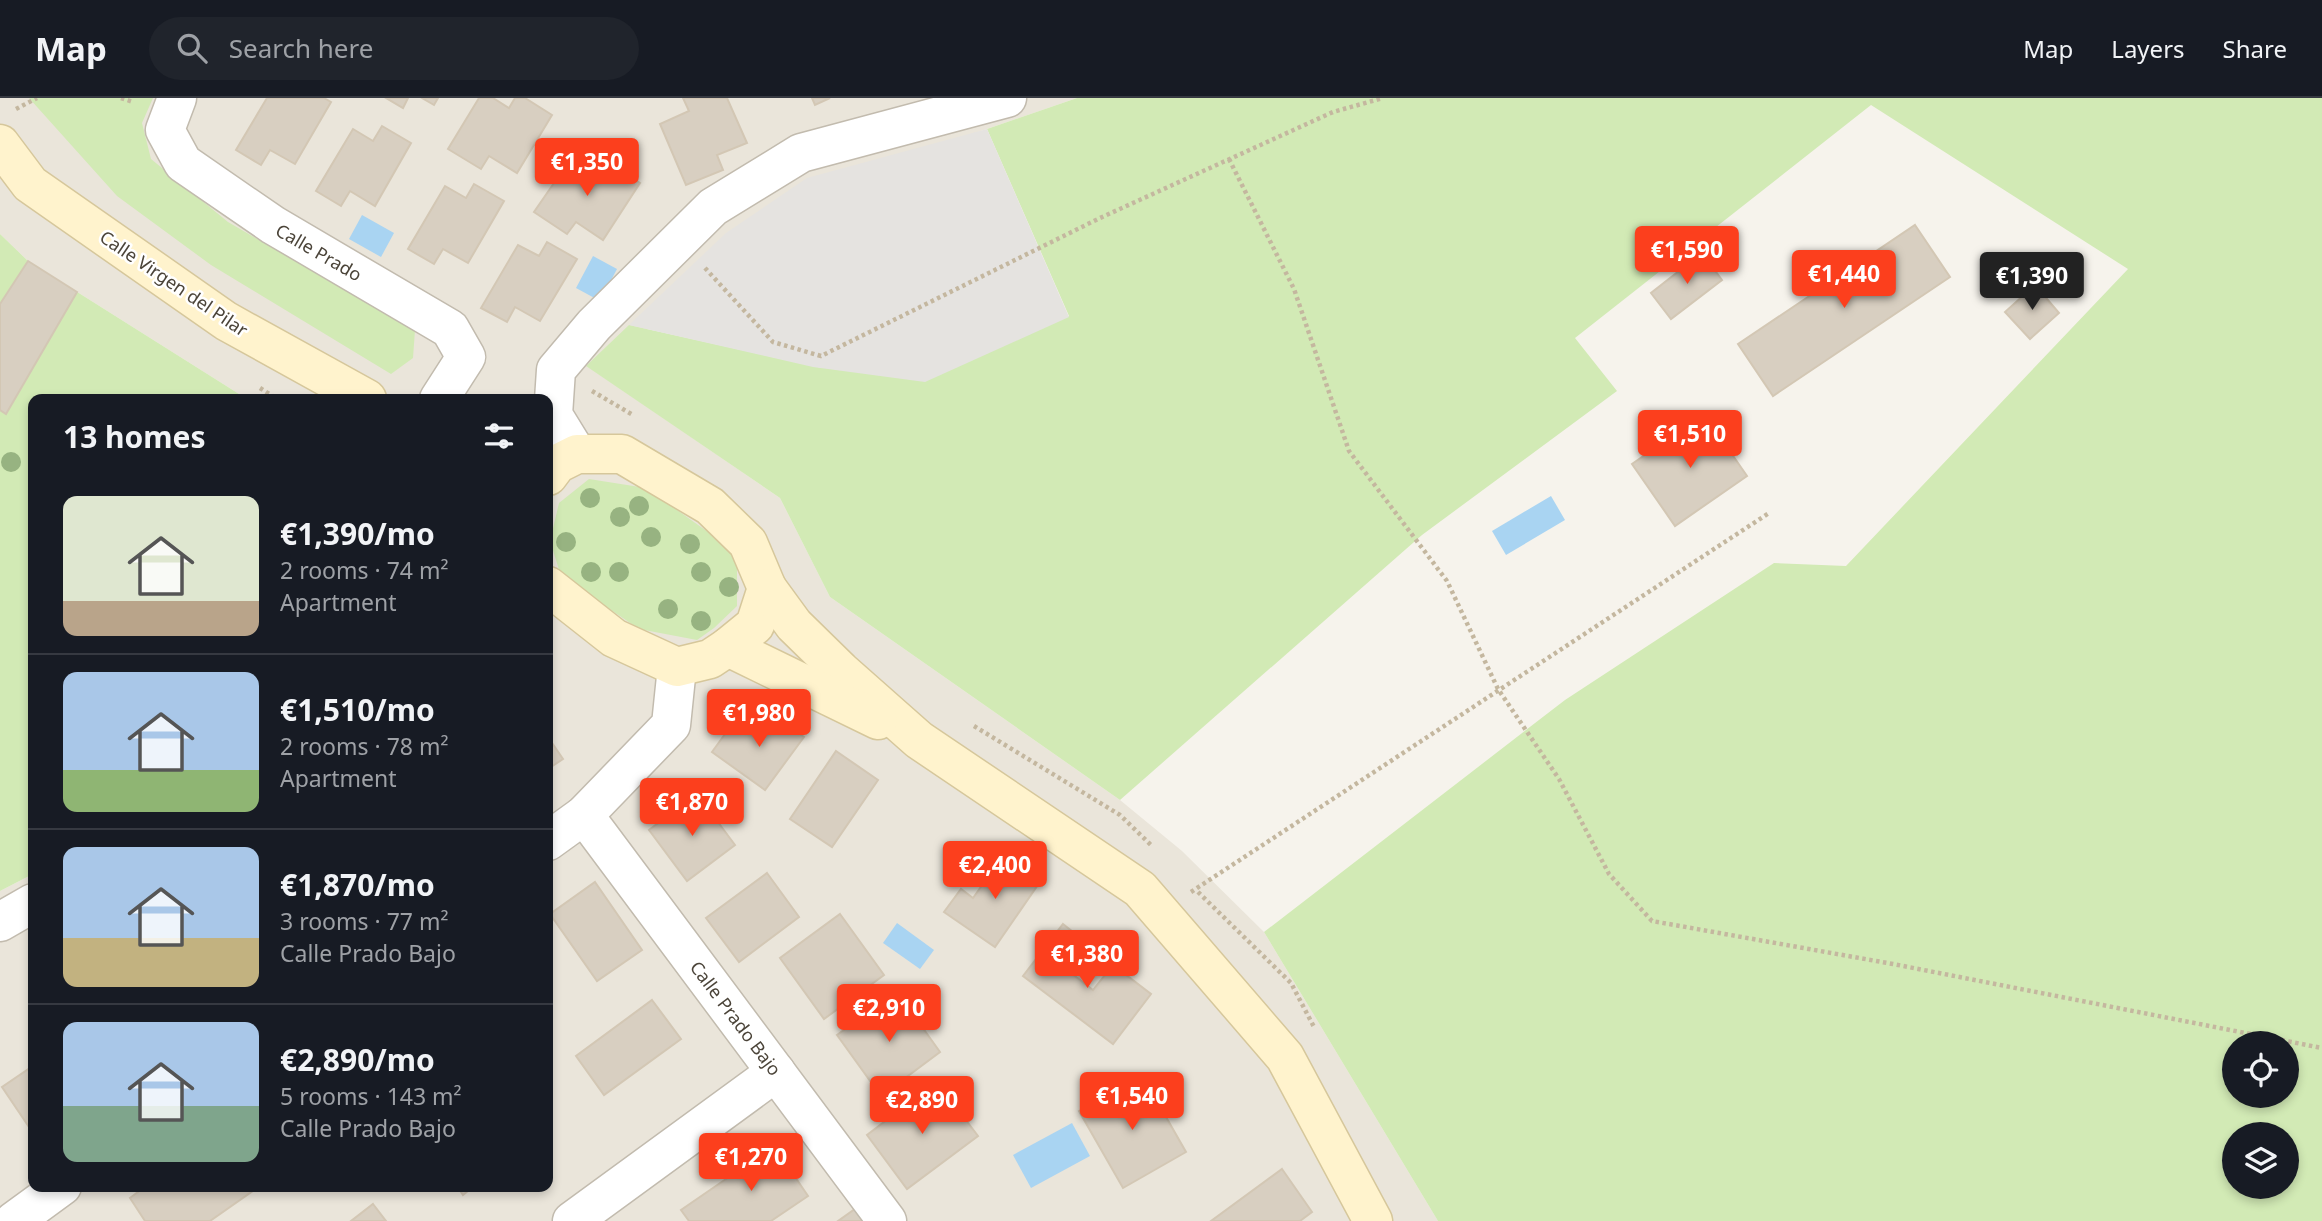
<!DOCTYPE html>
<meta charset="utf-8">
<style>
:root{--surface:#171b24;--page:#20242c;--text:#f1f3f6;--muted:#9ea1a6;--line:#363941;--accent:#fc3f1d}
body{margin:0;font-family:"Noto Sans",sans-serif;background:var(--page);color:var(--text);height:100vh;display:flex;flex-direction:column;font-size:26px;white-space:nowrap}
*{box-sizing:border-box;margin:0}
p{font-size:23px;color:var(--muted)}
.icon{flex:none;width:38px;height:38px;fill:none;stroke:currentColor;stroke-width:2;stroke-linecap:round;stroke-linejoin:round}
.map{position:relative;flex:1;overflow:hidden}
.drawer{position:absolute;left:28px;top:296px;width:525px;height:798px;display:flex;flex-direction:column;background:var(--surface);border-radius:14px;box-shadow:0 4px 10px #0003}
.drawer>*{flex:none}
.controls{position:absolute;left:2222px;top:933px;display:grid;gap:14px}
.controls a{display:grid;place-items:center;width:77px;height:77px;border-radius:50%;background:var(--surface);box-shadow:0 4px 10px #0003;font-size:35px}
.price{position:absolute;translate:-50% -60px;padding:0 16px;border-radius:7px;background:var(--accent);color:#fff;font-size:23px;line-height:46px;filter:drop-shadow(0 2px 4px #0008)}
.price::after{content:'';position:absolute;left:50%;top:42px;width:21px;height:16px;margin-left:-10px;background:inherit;clip-path:polygon(0 0,100% 0,50% 100%)}
.price.active{background:#222;color:#fff}
ul{padding:0;list-style:none}
li{display:flex;align-items:center;gap:21px;height:175px;padding:0 35px}
li+li{border-top:2px solid var(--line)}
li span{display:grid;place-items:center;flex:none;width:196px;height:140px;border-radius:14px;color:#555}
li>.icon{margin-inline-start:auto}
span .icon{width:84px;height:84px;fill:#fffc;stroke-width:1}
li b{font-size:30px}
h2{display:flex;justify-content:space-between;align-items:center;height:84px;padding:0 35px;font-size:30px}
header{display:flex;align-items:center;gap:42px;box-sizing:border-box;height:98px;padding:0 35px;background:var(--surface);border-bottom:2px solid var(--line)}
header strong{font-size:33px}
nav{display:flex;gap:38px;margin-inline-start:auto;font-size:24px}
.search{width:490px;height:63px;background:var(--page);display:flex;align-items:center;gap:18px;box-sizing:border-box;padding:0 24px;border-radius:38px;color:var(--muted);font-size:26px}
.map>svg:first-child{display:block}
</style>
<header>
<strong>Map</strong>
<div class="search"><svg class="icon" aria-label="search" viewBox="0 0 24 24"><circle cx="10" cy="10" r="6"/><path d="M15 15l6 6"/></svg>Search here</div>
<nav><a>Map</a><a>Layers</a><a>Share</a></nav>
</header>
<div class="map">
<svg width="2322" height="1123" viewBox="0 0 2322 1123">
<rect width="100%" height="100%" fill="#f6f3ec"/>
<polygon fill="#eae5da" points="0,0 1077,0 952,43 587,268 780,400 830,499 1120,702 1182,753 1264,834 1438,1123 0,1123 0,793 33,776 33,1088 548,1088 548,301 247,301 28,163 0,136"/>
<g fill="#d2eab5" fill-rule="evenodd">
<polygon points="29,0 153,0 142,25 151,61 228,124 415,232 413,260 391,276 211,167 117,98"/>
<path d="M1077 0H2322V1123H1438L1264 834 1565 602 1774 465 1846 468 2128 171 1871 7 1575 240 1617 293 1422 437 1120 702 830 499 780 400 586 268 629 227 822 270 1069 218 987 31ZM2235 945H2287V998H2235ZM2235 1036H2287V1088H2235Z"/>
<polygon points="0,136 28,163 247,301 33,301 33,776 0,793"/>
<polygon points="589,381 646,390 708,434 737,462 737,508 714,530 697,542 639,531 561,478 550,443 559,405"/>
</g>
<polygon fill="#e5e3e0" points="987,31 1069,219 925,284 813,269 629,227 726,135 807,80"/>
<g fill="#a9d4f2">
<polygon points="362,117 394,135 381,159 349,141"/>
<polygon points="593,158 617,171 600,203 576,190"/>
<polygon points="1551,398 1565,422 1506,457 1492,433"/>
<polygon points="897,825 934,852 920,871 883,845"/>
<polygon points="1072,1025 1090,1058 1031,1090 1013,1057"/>
</g>
<g fill="#d8cfc1" stroke="#d3c7b4" stroke-width="2">
<polygon points="267,0 324,0 331,4 295,66 270,52 261,67 236,52"/>
<polygon points="386,0 408,0 403,10"/>
<polygon points="422,0 438,0 434,7"/>
<polygon points="479,0 493,0 509,10 515,0 525,0 552,17 517,75 489,58 481,71 448,51"/>
<polygon points="683,0 727,0 747,45 717,57 723,72 686,87 660,26 689,13"/>
<polygon points="812,0 830,0 815,7"/>
<polygon points="382,28 411,45 375,108 350,93 341,108 316,93 353,31 373,43"/>
<polygon points="572,59 598,76 607,63 640,85 603,142 576,124 567,136 534,114"/>
<polygon points="474,86 504,103 468,165 443,151 434,166 408,151 445,88 466,100"/>
<polygon points="1915,127 1950,179 1773,298 1738,246"/>
<polygon points="547,144 577,161 540,223 515,209 507,224 481,210 518,147 539,158"/>
<polygon points="1702,155 1722,182 1671,221 1651,195"/>
<polygon points="28,163 77,194 6,316 0,312 0,206"/>
<polygon points="2035,187 2059,215 2030,241 2005,214"/>
<polygon points="1704,316 1747,378 1675,428 1632,366"/>
<polygon points="773,617 804,639 765,692 712,654 733,625 745,633 753,621 764,629"/>
<polygon points="548,639 563,661 548,671"/>
<polygon points="836,653 878,682 832,749 790,721"/>
<polygon points="697,696 735,747 687,783 649,732"/>
<polygon points="1005,755 1042,781 995,849 944,814 961,791 973,800"/>
<polygon points="767,775 799,819 739,864 706,820"/>
<polygon points="595,784 642,852 597,883 550,816"/>
<polygon points="840,816 884,877 824,921 780,860"/>
<polygon points="1063,826 1078,838 1058,865 1093,892 1113,867 1151,896 1113,946 1023,878"/>
<polygon points="897,894 940,954 881,998 837,937"/>
<polygon points="652,902 681,941 604,997 576,958"/>
<polygon points="33,968 33,1035 2,989"/>
<polygon points="1142,977 1186,1054 1123,1090 1079,1013"/>
<polygon points="937,984 978,1038 907,1091 867,1037"/>
<polygon points="774,1048 808,1098 771,1123 689,1123 681,1112"/>
<polygon points="1282,1071 1312,1114 1300,1123 1211,1123"/>
<polygon points="146,1088 260,1088 210,1123 145,1123 130,1100"/>
<polygon points="457,1088 474,1088 463,1097"/>
<polygon points="373,1106 386,1123 351,1123"/>
<polygon points="855,1111 863,1123 838,1123"/>
</g>
<g fill="none" stroke-linecap="round" stroke-linejoin="round">
<defs>
<g id="street">
<polyline points="177,0 165,32 183,65 273,127 450,231 466,259 439,301"/>
<polyline points="577,356 553,317 556,272 594,227 713,109 801,55 1007,0"/>
<polyline points="584,717 887,1123"/>
<polyline points="548,743 584,717 671,627 677,569"/>
<polyline points="0,824 33,805"/>
<polyline points="14,1123 62,1088"/>
<polyline points="572,1123 776,974"/>
</g>
<g id="secondary">
<polyline points="0,46 30,86 226,223 367,301"/>
<polyline points="548,378 557,366 577,356 622,356 710,408 748,445 767,490 755,527 728,549 710,561 677,569 614,540 548,488"/>
<polyline points="767,490 794,527 841,573 919,642 1140,791 1285,959 1373,1123"/>
<polyline points="728,549 878,622"/>
</g>
</defs>
<use href="#street" stroke="#c2bbae" stroke-width="41"/>
<use href="#secondary" stroke="#d6c79b" stroke-width="41"/>
<g stroke="#c4b79f" stroke-width="4.5" stroke-dasharray="3.5 3.5" stroke-linecap="butt">
<polyline points="121,0 133,4"/>
<polyline points="16,11 37,0"/>
<polyline points="1229,61 1294,191 1349,353 1447,483 1498,591 1559,681 1609,776 1652,823 1893,866 2322,950"/>
<polyline points="705,170 773,244 821,258 1100,120 1333,14 1383,0"/>
<polyline points="260,290 277,301"/>
<polyline points="592,293 633,317"/>
<polyline points="974,628 1120,717 1152,748"/>
<polyline points="1191,794 1769,415"/>
<polyline points="1198,794 1291,885 1314,929"/>
</g>
<use href="#street" stroke="#fff" stroke-width="38"/>
<use href="#secondary" stroke="#fff3cd" stroke-width="38"/>
</g>
<g fill="#97b381">
<circle cx="11" cy="364" r="10"/>
<circle cx="590" cy="400" r="10"/>
<circle cx="639" cy="408" r="10"/>
<circle cx="620" cy="419" r="10"/>
<circle cx="651" cy="439" r="10"/>
<circle cx="566" cy="444" r="10"/>
<circle cx="690" cy="446" r="10"/>
<circle cx="591" cy="474" r="10"/>
<circle cx="619" cy="474" r="10"/>
<circle cx="701" cy="474" r="10"/>
<circle cx="729" cy="489" r="10"/>
<circle cx="668" cy="511" r="10"/>
<circle cx="701" cy="523" r="10"/>
</g>
<g text-anchor="middle" dominant-baseline="central" stroke-width="5" stroke-linejoin="round" paint-order="stroke">
<g font-size="18" fill="#4b4439" stroke="#fff">
<text transform="translate(319 154) rotate(30)">Calle Prado</text>
<text transform="translate(174 185) rotate(34)">Calle Virgen del Pilar</text>
<text transform="translate(736 920) rotate(53)">Calle Prado Bajo</text>
</g>
</g>
</svg>
<div class="controls">
<a><svg class="icon" aria-label="locate" viewBox="0 0 24 24"><circle cx="12" cy="12" r="6"/><path d="M12 2v4M12 18v4M2 12h4M18 12h4"/></svg></a>
<a><svg class="icon" aria-label="layers" viewBox="0 0 24 24"><path d="M12 4l9 5-9 5-9-5zM3 14l9 5 9-5"/></svg></a>
</div>
<b class="price" style="left:587px;top:100px">€1,350</b>
<b class="price" style="left:1687px;top:188px">€1,590</b>
<b class="price" style="left:1844px;top:212px">€1,440</b>
<b class="price active" style="left:2032px;top:214px">€1,390</b>
<b class="price" style="left:1690px;top:372px">€1,510</b>
<b class="price" style="left:759px;top:651px">€1,980</b>
<b class="price" style="left:692px;top:740px">€1,870</b>
<b class="price" style="left:995px;top:803px">€2,400</b>
<b class="price" style="left:1087px;top:892px">€1,380</b>
<b class="price" style="left:889px;top:946px">€2,910</b>
<b class="price" style="left:1132px;top:1034px">€1,540</b>
<b class="price" style="left:922px;top:1038px">€2,890</b>
<b class="price" style="left:751px;top:1095px">€1,270</b>
<section class="drawer">
<h2>13 homes<svg class="icon" aria-label="filters" viewBox="0 0 24 24"><path d="M4 7h16M4 17h16"/><circle cx="9" cy="7" r="2"/><circle cx="15" cy="17" r="2"/></svg></h2>
<ul>
<li><span style="background:linear-gradient(#dfe7d0 75%,#b9a48a 0)"><svg class="icon" aria-label="home" viewBox="0 0 24 24"><path d="M3 11l9-7 9 7M6 9v11h12V9"/></svg></span><div><b>€1,390/mo</b><p>2 rooms · 74 m²</p><p>Apartment</p></div></li>
<li><span style="background:linear-gradient(#a9c7e8 70%,#8fb573 0)"><svg class="icon" aria-label="home" viewBox="0 0 24 24"><path d="M3 11l9-7 9 7M6 9v11h12V9"/></svg></span><div><b>€1,510/mo</b><p>2 rooms · 78 m²</p><p>Apartment</p></div></li>
<li><span style="background:linear-gradient(#a9c7e8 65%,#c2b280 0)"><svg class="icon" aria-label="home" viewBox="0 0 24 24"><path d="M3 11l9-7 9 7M6 9v11h12V9"/></svg></span><div><b>€1,870/mo</b><p>3 rooms · 77 m²</p><p>Calle Prado Bajo</p></div></li>
<li><span style="background:linear-gradient(#a9c7e8 60%,#7fa58c 0)"><svg class="icon" aria-label="home" viewBox="0 0 24 24"><path d="M3 11l9-7 9 7M6 9v11h12V9"/></svg></span><div><b>€2,890/mo</b><p>5 rooms · 143 m²</p><p>Calle Prado Bajo</p></div></li>
</ul>
</section>
</div>
